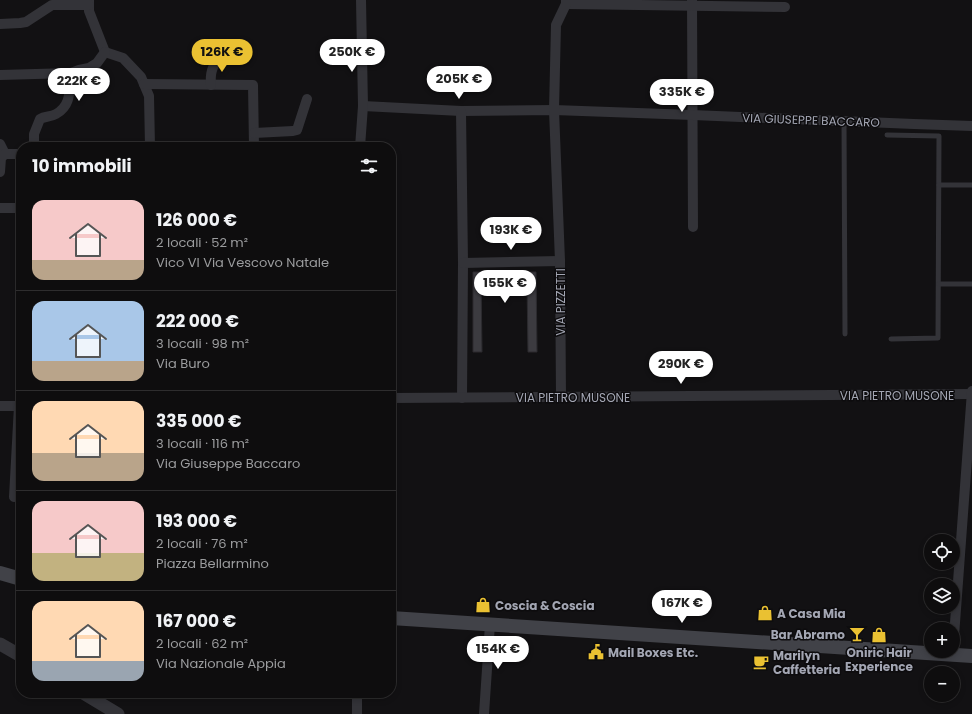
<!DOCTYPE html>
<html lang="it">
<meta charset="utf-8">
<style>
:root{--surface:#0e0d0e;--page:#1c1b1c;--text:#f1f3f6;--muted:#9b9c9e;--line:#2e2d2e;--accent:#eac132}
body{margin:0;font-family:Poppins,sans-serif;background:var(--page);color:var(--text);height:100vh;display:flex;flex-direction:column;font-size:15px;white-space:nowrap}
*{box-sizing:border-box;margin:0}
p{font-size:13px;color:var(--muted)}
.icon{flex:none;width:22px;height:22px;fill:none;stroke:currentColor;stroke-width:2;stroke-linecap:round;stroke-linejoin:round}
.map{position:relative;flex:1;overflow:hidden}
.details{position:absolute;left:16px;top:142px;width:380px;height:556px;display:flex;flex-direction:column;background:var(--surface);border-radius:16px;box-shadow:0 2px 6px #0003,0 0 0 1px var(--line)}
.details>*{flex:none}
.controls{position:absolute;left:924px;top:534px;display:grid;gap:8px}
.controls a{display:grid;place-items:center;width:36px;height:36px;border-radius:50%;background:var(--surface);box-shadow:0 2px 6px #0003,0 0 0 1px var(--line);font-size:20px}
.price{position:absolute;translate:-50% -34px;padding:0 9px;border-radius:14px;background:#fff;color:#222;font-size:13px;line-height:26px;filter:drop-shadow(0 1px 2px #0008)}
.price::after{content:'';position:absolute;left:50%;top:24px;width:12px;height:9px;margin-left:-6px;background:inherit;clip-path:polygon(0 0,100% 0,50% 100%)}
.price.active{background:var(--accent);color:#111}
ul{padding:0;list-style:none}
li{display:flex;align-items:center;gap:12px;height:100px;padding:0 16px}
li+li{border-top:1px solid var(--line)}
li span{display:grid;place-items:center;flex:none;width:112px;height:80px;border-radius:12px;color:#555}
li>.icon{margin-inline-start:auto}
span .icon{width:48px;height:48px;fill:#fffc;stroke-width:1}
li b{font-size:17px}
h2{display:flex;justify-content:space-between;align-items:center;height:48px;padding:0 16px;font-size:17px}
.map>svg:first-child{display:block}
</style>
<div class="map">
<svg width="972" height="714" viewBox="0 0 972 714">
<rect width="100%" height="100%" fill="#121113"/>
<polygon fill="#3c3b40" stroke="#2c2b2f" points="473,272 536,272 537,352 528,352 527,281 481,280 482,352 473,352"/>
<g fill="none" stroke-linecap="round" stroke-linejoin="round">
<g stroke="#333338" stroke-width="5">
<polyline points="844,121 845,334"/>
<polyline points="887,135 939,136 938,338 891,339"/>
<polyline points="939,185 972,185"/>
<polyline points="939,284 972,284"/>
</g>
<g stroke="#333338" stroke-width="10">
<polyline points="89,0 89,11 105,52"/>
<polyline points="692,0 693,227"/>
<polyline points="566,4 785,7"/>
<polyline points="0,24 20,23 26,22 52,5 89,5"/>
<polyline points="105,52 123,58 141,77 149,96 150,147"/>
<polyline points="0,75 71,73"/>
<polyline points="144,84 253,85 254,147"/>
<path d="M211 85C210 73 212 68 218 58"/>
<polyline points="363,106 461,111 554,110 693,115 914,124 972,126"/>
<polyline points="461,111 463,263 462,398"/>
<polyline points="254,133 293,131 297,130 307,99"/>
<polyline points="0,144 5,154"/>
<path d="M34 147V134L40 119C45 116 51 117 56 114 72 105 69 90 71 73L79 70 89 68 97 63 105 52"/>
<polyline points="360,147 363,106 361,0"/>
<polyline points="0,172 1,158 5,154 21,154"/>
<polyline points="0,208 21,208"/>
<polyline points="463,263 560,261"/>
<polyline points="561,397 560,261 554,110 556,25 566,4 566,0"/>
<polyline points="391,398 972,394"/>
<polyline points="0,406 21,406"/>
<polyline points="14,497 19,406"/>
<polyline points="953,650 972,391"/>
<polyline points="357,693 357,714"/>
<polyline points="484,714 490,624"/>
</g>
<g stroke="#333338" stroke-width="13">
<polyline points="0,644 21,656"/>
<polyline points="83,693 118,714"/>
</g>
<g stroke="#414248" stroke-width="14">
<polyline points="0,573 21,579"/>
<polyline points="391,618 972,656"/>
</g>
</g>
<defs>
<symbol id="shop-bare" viewBox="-9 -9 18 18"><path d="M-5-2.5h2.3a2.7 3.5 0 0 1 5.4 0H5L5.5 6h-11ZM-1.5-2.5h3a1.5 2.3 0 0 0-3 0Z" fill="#eac132" stroke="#0d0c0e" stroke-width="2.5" paint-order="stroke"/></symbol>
<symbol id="bar-bare" viewBox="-9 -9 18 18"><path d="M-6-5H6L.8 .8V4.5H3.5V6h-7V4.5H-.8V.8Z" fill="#eac132" stroke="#0d0c0e" stroke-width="2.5" paint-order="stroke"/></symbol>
<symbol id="civic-bare" viewBox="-9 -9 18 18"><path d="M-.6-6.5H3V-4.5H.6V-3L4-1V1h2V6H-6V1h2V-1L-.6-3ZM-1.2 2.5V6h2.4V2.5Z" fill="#eac132" stroke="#0d0c0e" stroke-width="2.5" paint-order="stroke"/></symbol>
<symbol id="cafe-bare" viewBox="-9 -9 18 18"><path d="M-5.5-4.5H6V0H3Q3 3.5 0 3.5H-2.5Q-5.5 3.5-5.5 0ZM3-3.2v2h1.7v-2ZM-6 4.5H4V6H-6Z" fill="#eac132" stroke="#0d0c0e" stroke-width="2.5" paint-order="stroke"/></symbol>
</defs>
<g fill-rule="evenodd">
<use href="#shop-bare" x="472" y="594" width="22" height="22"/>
<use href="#shop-bare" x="754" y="602" width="22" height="22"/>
<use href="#bar-bare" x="846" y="623" width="22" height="22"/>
<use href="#shop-bare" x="868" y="624" width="22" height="22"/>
<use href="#civic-bare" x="585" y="641" width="22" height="22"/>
<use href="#cafe-bare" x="750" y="651" width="22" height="22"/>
</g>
<g text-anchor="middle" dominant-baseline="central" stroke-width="3" stroke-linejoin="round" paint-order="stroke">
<g font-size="12" fill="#a3a6b3" stroke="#0d0c0e">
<text transform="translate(811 120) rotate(2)">VIA GIUSEPPE BACCARO</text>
<text transform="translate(560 302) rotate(-90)">VIA PIZZETTI</text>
<text x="897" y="395">VIA PIETRO MUSONE</text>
<text x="573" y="397">VIA PIETRO MUSONE</text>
</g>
<g font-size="12" font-weight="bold" fill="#a3a6b3" stroke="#0d0c0e" text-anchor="start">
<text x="495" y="605">Coscia &amp; Coscia</text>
<text x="777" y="613">A Casa Mia</text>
<text x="845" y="634" text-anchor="end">Bar Abramo</text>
<text x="608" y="652">Mail Boxes Etc.</text>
<text x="879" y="652" text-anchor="middle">Oniric Hair<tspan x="879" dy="14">Experience</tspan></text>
<text x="773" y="655">Marilyn<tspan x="773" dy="14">Caffetteria</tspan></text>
</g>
</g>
</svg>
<div class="controls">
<a><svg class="icon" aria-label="locate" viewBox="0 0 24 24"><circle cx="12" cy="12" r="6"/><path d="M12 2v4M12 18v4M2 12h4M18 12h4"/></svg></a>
<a><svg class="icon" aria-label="layers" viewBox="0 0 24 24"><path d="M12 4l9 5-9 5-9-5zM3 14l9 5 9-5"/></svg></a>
<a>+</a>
<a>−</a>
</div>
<b class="price active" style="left:222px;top:73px">126K €</b>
<b class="price" style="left:352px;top:73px">250K €</b>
<b class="price" style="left:459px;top:100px">205K €</b>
<b class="price" style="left:79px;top:102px">222K €</b>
<b class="price" style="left:682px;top:113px">335K €</b>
<b class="price" style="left:511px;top:251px">193K €</b>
<b class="price" style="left:505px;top:304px">155K €</b>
<b class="price" style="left:681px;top:385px">290K €</b>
<b class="price" style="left:682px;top:624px">167K €</b>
<b class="price" style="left:498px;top:670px">154K €</b>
<section class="details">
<h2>10 immobili<svg class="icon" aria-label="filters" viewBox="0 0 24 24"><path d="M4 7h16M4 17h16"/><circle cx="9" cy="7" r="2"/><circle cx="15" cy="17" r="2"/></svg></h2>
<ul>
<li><span style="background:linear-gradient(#f6c9c9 75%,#b9a48a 0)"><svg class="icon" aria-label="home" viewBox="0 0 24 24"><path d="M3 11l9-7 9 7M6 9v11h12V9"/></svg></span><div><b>126 000 €</b><p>2 locali · 52 m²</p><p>Vico VI Via Vescovo Natale</p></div></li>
<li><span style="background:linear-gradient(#a9c7e8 75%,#b9a48a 0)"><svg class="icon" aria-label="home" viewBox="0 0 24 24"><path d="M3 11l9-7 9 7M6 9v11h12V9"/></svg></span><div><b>222 000 €</b><p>3 locali · 98 m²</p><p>Via Buro</p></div></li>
<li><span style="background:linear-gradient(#ffd9b3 65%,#b9a48a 0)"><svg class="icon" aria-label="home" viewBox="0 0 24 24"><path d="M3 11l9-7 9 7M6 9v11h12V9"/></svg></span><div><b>335 000 €</b><p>3 locali · 116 m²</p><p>Via Giuseppe Baccaro</p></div></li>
<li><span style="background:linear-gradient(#f6c9c9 65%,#c2b280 0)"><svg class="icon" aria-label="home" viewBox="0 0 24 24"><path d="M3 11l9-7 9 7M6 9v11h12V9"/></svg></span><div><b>193 000 €</b><p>2 locali · 76 m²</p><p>Piazza Bellarmino</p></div></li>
<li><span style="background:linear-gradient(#ffd9b3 75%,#9aa5b1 0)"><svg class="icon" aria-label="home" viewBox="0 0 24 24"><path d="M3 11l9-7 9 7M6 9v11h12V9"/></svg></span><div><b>167 000 €</b><p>2 locali · 62 m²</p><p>Via Nazionale Appia</p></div></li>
</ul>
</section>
</div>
